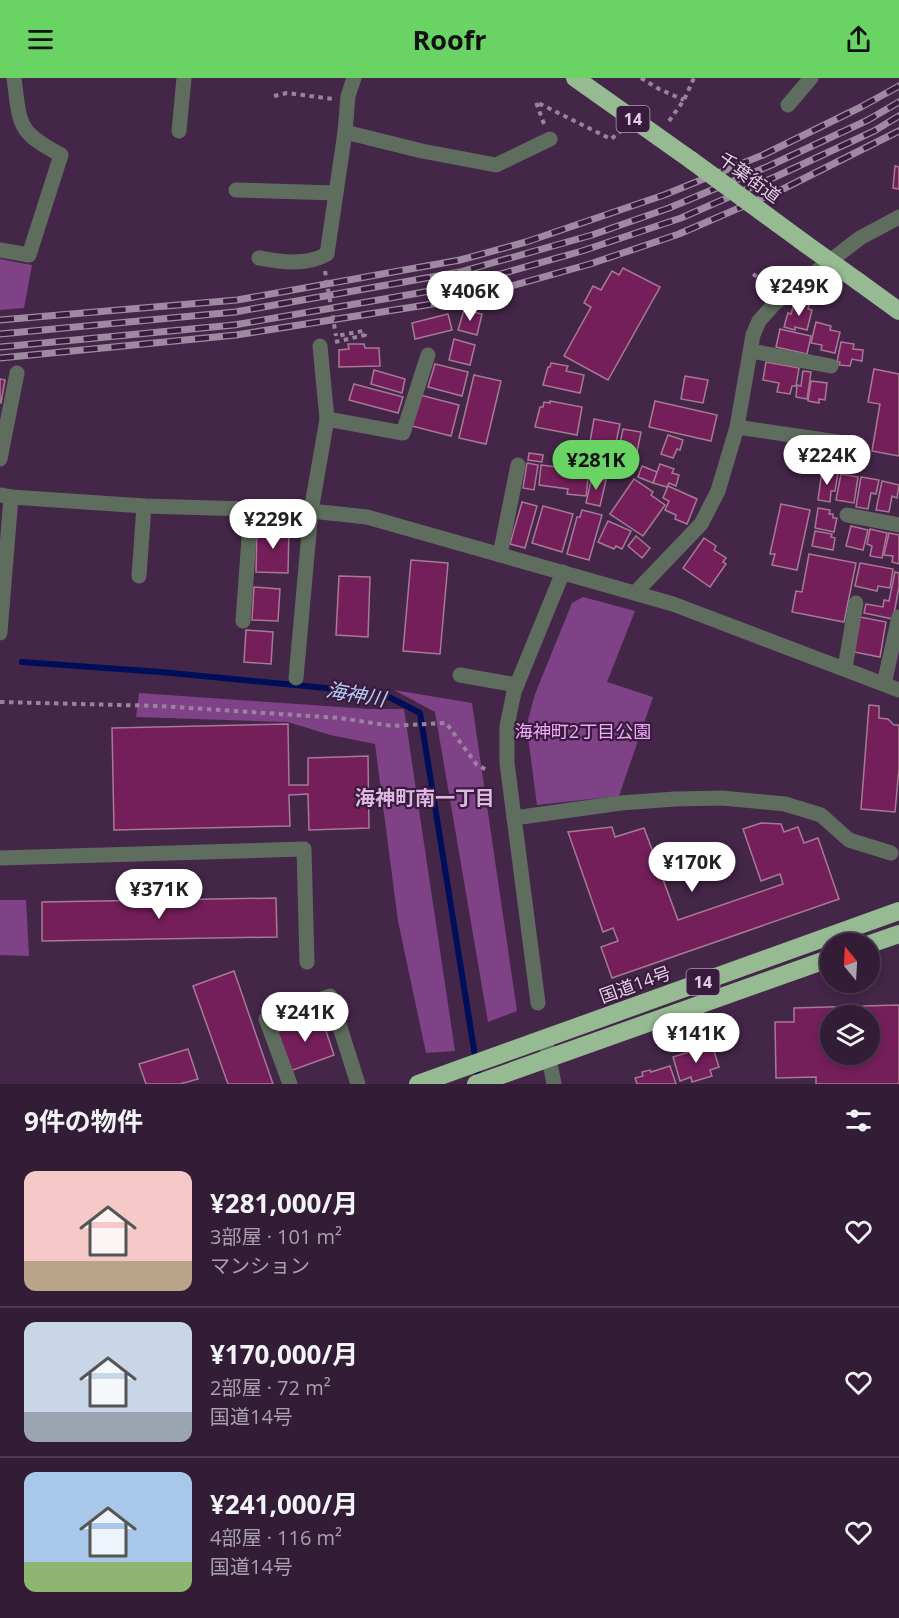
<!DOCTYPE html>
<html lang="ja">
<meta charset="utf-8">
<style>
:root{--surface:#331c36;--page:#3e2942;--text:#f1f3f6;--muted:#a9a1ad;--line:#4e3a51;--accent:#69d464}
body{margin:0;font-family:"Open Sans","Noto Sans JP",sans-serif;background:var(--page);color:var(--text);height:100vh;display:flex;flex-direction:column;font-size:22px;white-space:nowrap}
*{box-sizing:border-box;margin:0}
p{font-size:20px;color:var(--muted)}
.icon{flex:none;width:33px;height:33px;fill:none;stroke:currentColor;stroke-width:2;stroke-linecap:round;stroke-linejoin:round}
.map{position:relative;height:1006px;overflow:hidden}
.sheet{display:flex;flex-direction:column;background:var(--surface);flex:1}
.sheet>*{flex:none}
.needle{width:39px;rotate:342deg}
.tools{position:absolute;left:820px;top:855px;display:grid;gap:12px}
.tools a{display:grid;place-items:center;width:60px;height:60px;border-radius:50%;background:var(--surface);box-shadow:0 3px 9px #0003,0 0 0 2px var(--line);font-size:30px}
.price{position:absolute;translate:-50% -51px;padding:0 14px;border-radius:21px;background:#fff;color:#222;font-size:20px;line-height:39px;filter:drop-shadow(0 2px 3px #0008)}
.price::after{content:'';position:absolute;left:50%;top:36px;width:18px;height:14px;margin-left:-9px;background:inherit;clip-path:polygon(0 0,100% 0,50% 100%)}
.price.active{background:var(--accent);color:#111}
ul{padding:0;list-style:none}
li{display:flex;align-items:center;gap:18px;height:150px;padding:0 24px}
li+li{border-top:2px solid var(--line)}
li span{display:grid;place-items:center;flex:none;width:168px;height:120px;border-radius:12px;color:#555}
li>.icon{margin-inline-start:auto}
span .icon{width:72px;height:72px;fill:#fffc;stroke-width:1}
li b{font-size:26px}
h2{display:flex;justify-content:space-between;align-items:center;height:72px;padding:0 24px;font-size:26px}
header{display:flex;justify-content:space-between;align-items:center;height:78px;padding:0 24px;background:var(--accent);color:#111;font-size:27px;font-weight:700}
.map>svg:first-child{display:block}
</style>
<header><svg class="icon" aria-label="menu" viewBox="0 0 24 24"><path d="M4 6h16M4 12h16M4 18h16"/></svg>Roofr<svg class="icon" aria-label="share" viewBox="0 0 24 24"><path d="M12 15V3M7 8l5-5 5 5M5 13v7h14v-7"/></svg></header>
<div class="map">
<svg width="899" height="1006" viewBox="0 0 899 1006">
<rect width="100%" height="100%" fill="#442648"/>
<g fill="#7f4286">
<polygon points="0,181 32,187 24,230 0,232"/>
<polygon points="583,519 635,533 607,604 653,619 619,718 537,727 528,659 528,642 535,616 572,525"/>
<polygon points="394,612 472,625 517,933 488,944 435,634"/>
<polygon points="139,615 369,631 404,631 455,973 426,975 398,843 375,666 330,657 288,644 136,639"/>
<polygon points="0,822 26,822 29,878 0,877"/>
</g>
<g fill="none" stroke-linecap="round" stroke-linejoin="round">
<polyline stroke="#000e5a" stroke-width="6" points="22,584 161,594 346,612 387,618 420,635 479,1003"/>
</g>
<g fill="#741f5a" stroke="#a87995" stroke-width="1.5" fill-rule="evenodd">
<polygon points="895,88 899,89 899,111 893,110"/>
<polygon points="623,190 660,209 608,302 564,278 591,229 584,225 593,208 601,212 612,193 619,197"/>
<polygon points="795,223 809,227 808,231 812,232 807,252 795,249 795,252 784,249 788,235 791,236"/>
<polygon points="464,232 482,236 477,257 458,252"/>
<polygon points="448,236 452,252 415,261 412,245"/>
<polygon points="816,244 831,248 830,252 840,254 835,275 821,272 822,267 811,265"/>
<polygon points="780,251 811,258 807,276 776,269"/>
<polygon points="454,261 475,267 470,287 449,282"/>
<polygon points="841,264 854,266 853,271 863,272 862,283 852,281 850,288 839,287 840,284 837,284"/>
<polygon points="348,266 364,266 365,270 379,270 380,288 339,289 339,272 349,271"/>
<polygon points="766,284 799,290 796,308 792,308 790,316 777,314 779,305 763,302"/>
<polygon points="551,285 568,288 566,293 584,297 580,315 543,307 548,289 550,289"/>
<polygon points="435,286 468,294 462,318 428,309"/>
<polygon points="874,291 899,296 899,378 872,373 880,326 868,324"/>
<polygon points="374,292 405,301 402,315 371,306"/>
<polygon points="803,293 811,294 807,321 796,319 797,307 801,308"/>
<polygon points="474,297 501,303 486,366 459,360"/>
<polygon points="685,298 708,302 703,325 681,321"/>
<polygon points="0,301 5,302 1,325 0,325"/>
<polygon points="811,303 827,305 825,322 819,321 819,325 808,323"/>
<polygon points="354,306 403,319 398,335 349,322"/>
<polygon points="420,317 459,327 451,358 412,348"/>
<polygon points="550,323 582,329 577,357 535,349 540,329 543,329 544,324 550,325"/>
<polygon points="655,323 717,337 711,363 649,349"/>
<polygon points="594,341 620,346 615,369 590,364"/>
<polygon points="623,351 641,354 635,384 617,380"/>
<polygon points="668,357 683,362 680,372 677,371 673,380 661,376"/>
<polygon points="529,375 543,377 542,384 528,382"/>
<polygon points="583,379 590,380 590,390 583,390"/>
<polygon points="527,385 538,387 534,412 523,410"/>
<polygon points="660,386 674,391 672,395 679,397 676,408 669,405 667,409 653,405"/>
<polygon points="541,387 589,393 586,418 567,416 568,411 539,407"/>
<polygon points="642,388 657,394 653,405 638,399"/>
<polygon points="822,393 838,395 835,413 831,413 830,424 818,422"/>
<polygon points="841,396 858,399 854,425 836,422"/>
<polygon points="592,398 606,402 600,428 586,425"/>
<polygon points="861,399 879,402 876,416 871,415 868,431 856,429"/>
<polygon points="634,401 653,414 651,417 665,427 643,458 610,436"/>
<polygon points="882,403 899,407 897,420 892,418 889,434 876,432"/>
<polygon points="668,408 697,421 687,446 675,441 676,437 665,432 669,423 663,420"/>
<polygon points="522,424 537,428 525,470 510,466"/>
<polygon points="781,426 810,432 797,492 772,487 775,476 770,476"/>
<polygon points="543,428 573,436 562,474 532,465"/>
<polygon points="818,430 830,432 829,436 833,436 833,440 837,440 834,454 815,450"/>
<polygon points="582,432 602,437 589,482 567,476 577,439 580,439"/>
<polygon points="608,443 631,453 622,471 616,468 614,471 598,464"/>
<polygon points="851,448 868,452 863,472 846,468"/>
<polygon points="257,449 289,449 288,495 256,494"/>
<polygon points="870,451 887,455 882,480 870,478 872,468 867,466"/>
<polygon points="815,453 832,456 831,459 835,460 833,472 812,468"/>
<polygon points="889,455 899,457 899,486 892,484 893,478 884,477"/>
<polygon points="636,458 650,470 642,480 628,468"/>
<polygon points="704,460 716,468 714,472 726,480 723,484 726,486 710,509 683,490"/>
<polygon points="809,476 856,485 844,544 792,534 796,513 802,514"/>
<polygon points="411,482 448,485 440,576 403,573"/>
<polygon points="860,485 893,491 890,510 878,508 877,513 855,508"/>
<polygon points="895,494 899,495 899,509 893,541 864,535 866,526 883,529 884,522 889,523"/>
<polygon points="339,498 370,499 368,559 336,557"/>
<polygon points="254,509 280,511 278,543 252,542"/>
<polygon points="860,539 886,544 880,579 854,574"/>
<polygon points="246,552 273,554 271,586 244,584"/>
<polygon points="869,627 879,628 879,640 888,641 894,647 899,647 899,690 895,734 861,731"/>
<polygon points="288,646 289,707 308,707 308,680 368,678 369,750 309,752 308,716 289,717 290,748 114,752 112,650"/>
<polygon points="761,745 781,746 784,754 798,749 804,765 818,760 839,821 612,900 601,869 618,863 613,850 603,854 568,754 612,749 615,759 644,750 678,842 783,806 780,796 761,803 743,751"/>
<polygon points="276,820 277,859 42,863 42,824"/>
<polygon points="234,893 273,1006 228,1006 193,908"/>
<path d="M899 927V1006H816V999L776 1000 775 944H794V930ZM831 938H870V976H831Z"/>
<polygon points="321,938 334,977 290,993 276,954"/>
<polygon points="712,967 719,989 710,992 712,998 692,1004 691,999 680,1003 673,979"/>
<polygon points="188,971 198,1001 180,1006 146,1006 139,986"/>
<polygon points="670,988 676,1006 637,1006 635,1000 643,998 642,994 650,992 651,994"/>
</g>
<g fill="none" stroke-linecap="round" stroke-linejoin="round">
<g stroke="#9b839e" stroke-width="4" stroke-dasharray="4.5 4.5" stroke-linecap="butt">
<polyline points="641,0 659,11 684,22"/>
<polyline points="274,18 287,15 333,21"/>
<polyline points="669,43 684,22 694,0"/>
<polyline points="544,46 536,24 611,61 620,54"/>
<polyline points="753,196 771,209"/>
<polyline points="335,264 365,257 363,253 336,258"/>
<polyline points="0,624 160,628 340,640 392,648 446,645 477,687 487,692"/>
</g>
<g stroke="#5e6d5d" stroke-width="15">
<polyline points="788,27 811,0"/>
<polyline points="179,53 184,0"/>
<polyline points="345,54 422,73 496,87 550,61"/>
<polyline points="236,112 336,115"/>
<path d="M0 172 29 177 61 77C17 54 20 47 14 0"/>
<path d="M259 180C281 184 306 188 327 176L345 54 348 18 354 0"/>
<polyline points="751,273 831,288"/>
<polyline points="327,341 403,355 428,277"/>
<polyline points="737,349 858,367"/>
<polyline points="0,381 17,295"/>
<polyline points="0,417 11,419 144,428 311,433 367,439 673,526 899,612"/>
<polyline points="847,437 899,447"/>
<polyline points="500,477 518,387"/>
<polyline points="139,498 144,428"/>
<polyline points="635,515 701,446 718,413 737,349 753,257 759,243 774,226 860,160 899,139"/>
<polyline points="243,543 251,432"/>
<polyline points="0,555 11,419"/>
<polyline points="845,590 856,525"/>
<polyline points="460,597 517,607"/>
<polyline points="296,600 311,433 327,341 320,268"/>
<polyline points="884,606 899,539"/>
<polyline points="514,740 621,725 675,721 722,720 785,726 821,737 849,762 891,775"/>
<polyline points="0,780 304,771 307,884"/>
<polyline points="538,925 507,685 507,648 514,614 563,494"/>
<polyline points="545,959 554,1006"/>
<polyline points="290,1006 266,941 330,918 358,1006"/>
</g>
<g stroke="#96bb93" stroke-width="18">
<polyline points="575,0 691,82"/>
<polyline points="777,145 807,167"/>
<polyline points="859,204 899,233"/>
<polyline points="870,866 899,856"/>
<polyline points="418,1006 899,833"/>
<polyline points="476,1006 831,880"/>
</g>
<defs>
<g id="rail">
<polyline points="0,242 237,222 460,182 526,164 664,117 763,77 861,29 899,8"/>
<polyline points="0,256 235,234 460,194 592,157 669,130 769,88 868,42 899,24"/>
<polyline points="0,269 234,247 436,212 479,202 582,173 681,140 775,99 874,53 899,38"/>
<polyline points="0,280 236,257 464,221 590,186 679,156 783,111 899,53"/>
</g>
</defs>
<use href="#rail" stroke="#a089a3" stroke-width="7"/>
<use href="#rail" stroke="#391c3d" stroke-width="4.5" stroke-dasharray="14" stroke-linecap="butt"/>
<polyline stroke="#9b839e" stroke-width="4" stroke-dasharray="4.5 4.5" stroke-linecap="butt" points="325,193 336,258"/>
<g stroke="#96bb93" stroke-width="18">
<polyline points="691,82 777,145"/>
<polyline points="807,167 859,204"/>
</g>
</g>
<g text-anchor="middle" dominant-baseline="central" stroke-width="4.5" stroke-linejoin="round" paint-order="stroke">
<g fill="#391c3d" stroke="#b09ab3" stroke-width="1.5">
<rect x="616.5" y="28" width="33" height="26" rx="4.5"/>
<rect x="686.5" y="891" width="33" height="26" rx="4.5"/>
</g>
<g font-size="16" font-weight="bold" fill="#e3d0e5">
<text x="633" y="41">14</text>
<text x="703" y="904">14</text>
</g>
<g font-size="18" fill="#e3d0e5" stroke="#391c3d">
<text transform="translate(750 99) rotate(36)">千葉街道</text>
<text transform="translate(635 906) rotate(-20)">国道14号</text>
</g>
<g font-size="18" fill="#f3acfc" stroke="#391c3d">
<text x="583" y="653">海神町2丁目公園</text>
</g>
<g font-size="20" font-style="italic" fill="#b6cef9" stroke="#391c3d">
<text transform="translate(356 616) rotate(10)">海神川</text>
</g>
<g font-size="20" font-weight="bold" fill="#ddb8e1" stroke="#391c3d">
<text x="425" y="719">海神町南一丁目</text>
</g>
</g>
</svg>
<div class="tools">
<a><svg class="needle" viewBox="-14 -14 28 28"><path d="M0-13l5 13h-10z" fill="#e53935"/><path d="M0 13l5-13h-10z" fill="#a9a1ad"/></svg></a>
<a><svg class="icon" aria-label="layers" viewBox="0 0 24 24"><path d="M12 4l9 5-9 5-9-5zM3 14l9 5 9-5"/></svg></a>
</div>
<b class="price" style="left:799px;top:239px">¥249K</b>
<b class="price" style="left:470px;top:244px">¥406K</b>
<b class="price" style="left:827px;top:408px">¥224K</b>
<b class="price active" style="left:596px;top:413px">¥281K</b>
<b class="price" style="left:273px;top:472px">¥229K</b>
<b class="price" style="left:692px;top:815px">¥170K</b>
<b class="price" style="left:159px;top:842px">¥371K</b>
<b class="price" style="left:305px;top:965px">¥241K</b>
<b class="price" style="left:696px;top:986px">¥141K</b>
</div>
<section class="sheet">
<h2>9件の物件<svg class="icon" aria-label="filters" viewBox="0 0 24 24"><path d="M4 7h16M4 17h16"/><circle cx="9" cy="7" r="2"/><circle cx="15" cy="17" r="2"/></svg></h2>
<ul>
<li><span style="background:linear-gradient(#f6c9c9 75%,#b9a48a 0)"><svg class="icon" aria-label="home" viewBox="0 0 24 24"><path d="M3 11l9-7 9 7M6 9v11h12V9"/></svg></span><div><b>¥281,000/月</b><p>3部屋 · 101 m²</p><p>マンション</p></div><svg class="icon" aria-label="heart" viewBox="0 0 24 24"><path d="M12 20l-8-8c-3-5 5-10 8-4 3-6 11-1 8 4z"/></svg></li>
<li><span style="background:linear-gradient(#c9d6e8 75%,#9aa5b1 0)"><svg class="icon" aria-label="home" viewBox="0 0 24 24"><path d="M3 11l9-7 9 7M6 9v11h12V9"/></svg></span><div><b>¥170,000/月</b><p>2部屋 · 72 m²</p><p>国道14号</p></div><svg class="icon" aria-label="heart" viewBox="0 0 24 24"><path d="M12 20l-8-8c-3-5 5-10 8-4 3-6 11-1 8 4z"/></svg></li>
<li><span style="background:linear-gradient(#a9c7e8 75%,#8fb573 0)"><svg class="icon" aria-label="home" viewBox="0 0 24 24"><path d="M3 11l9-7 9 7M6 9v11h12V9"/></svg></span><div><b>¥241,000/月</b><p>4部屋 · 116 m²</p><p>国道14号</p></div><svg class="icon" aria-label="heart" viewBox="0 0 24 24"><path d="M12 20l-8-8c-3-5 5-10 8-4 3-6 11-1 8 4z"/></svg></li>
</ul>
</section>
